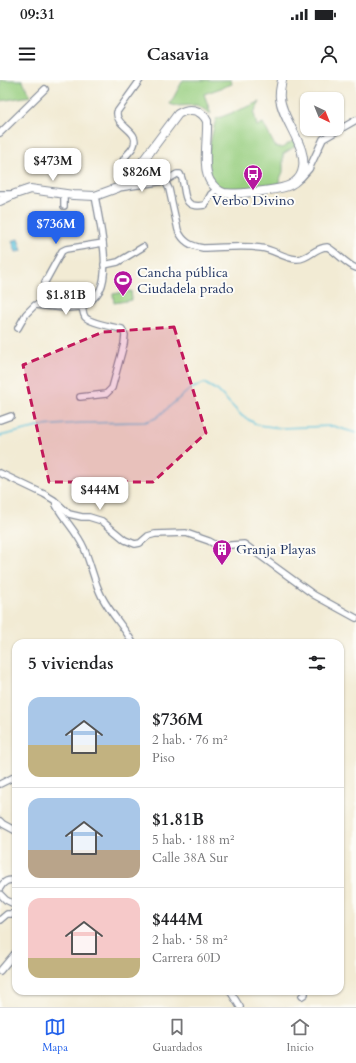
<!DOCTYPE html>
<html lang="es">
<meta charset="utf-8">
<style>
:root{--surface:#fff;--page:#f2f2f2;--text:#202124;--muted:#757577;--line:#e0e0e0;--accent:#2563eb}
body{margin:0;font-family:Cardo,serif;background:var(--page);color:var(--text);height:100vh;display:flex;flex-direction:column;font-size:15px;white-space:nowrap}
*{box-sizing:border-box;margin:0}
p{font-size:13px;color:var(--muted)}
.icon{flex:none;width:22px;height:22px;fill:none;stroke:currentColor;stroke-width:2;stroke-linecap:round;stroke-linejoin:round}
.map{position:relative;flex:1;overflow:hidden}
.panel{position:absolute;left:12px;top:559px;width:332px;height:356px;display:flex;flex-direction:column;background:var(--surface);border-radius:12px;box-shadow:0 1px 3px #0004}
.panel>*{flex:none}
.needle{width:26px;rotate:137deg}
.fabs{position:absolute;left:300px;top:12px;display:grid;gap:8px}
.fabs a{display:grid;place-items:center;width:44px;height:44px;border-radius:8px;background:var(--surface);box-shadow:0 1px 3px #0004;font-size:20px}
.price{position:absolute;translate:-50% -34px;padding:0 9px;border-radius:8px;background:#fff;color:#222;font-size:13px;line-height:26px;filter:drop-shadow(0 1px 2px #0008)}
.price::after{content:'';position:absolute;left:50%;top:24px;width:12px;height:9px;margin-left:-6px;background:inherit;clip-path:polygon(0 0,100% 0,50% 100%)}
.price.on{background:var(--accent);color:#fff}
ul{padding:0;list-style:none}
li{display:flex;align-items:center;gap:12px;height:100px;padding:0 16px}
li+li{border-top:1px solid var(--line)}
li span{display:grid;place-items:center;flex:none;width:112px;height:80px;border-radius:12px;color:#555}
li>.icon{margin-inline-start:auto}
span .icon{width:48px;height:48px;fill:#fffc;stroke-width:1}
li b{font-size:17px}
h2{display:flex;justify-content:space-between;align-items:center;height:48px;padding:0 16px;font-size:17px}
.status{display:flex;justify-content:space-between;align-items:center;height:28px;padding:0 20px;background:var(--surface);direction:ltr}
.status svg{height:11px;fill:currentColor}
header{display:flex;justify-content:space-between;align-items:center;height:52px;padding:0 16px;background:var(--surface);font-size:18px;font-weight:600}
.tabs{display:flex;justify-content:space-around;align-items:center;height:56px;border-top:1px solid var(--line);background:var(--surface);font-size:11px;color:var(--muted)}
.tabs a{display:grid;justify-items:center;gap:2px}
.tabs .on{color:var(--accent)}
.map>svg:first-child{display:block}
</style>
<div class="status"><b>09:31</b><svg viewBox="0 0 49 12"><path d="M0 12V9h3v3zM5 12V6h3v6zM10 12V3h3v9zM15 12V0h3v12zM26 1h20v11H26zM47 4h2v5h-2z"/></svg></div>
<header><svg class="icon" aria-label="menu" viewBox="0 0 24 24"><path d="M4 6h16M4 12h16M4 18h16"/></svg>Casavia<svg class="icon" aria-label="person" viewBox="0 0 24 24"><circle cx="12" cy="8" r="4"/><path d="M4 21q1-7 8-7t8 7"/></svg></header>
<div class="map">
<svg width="356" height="927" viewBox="0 0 356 927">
<rect width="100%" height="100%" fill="#fdfcf7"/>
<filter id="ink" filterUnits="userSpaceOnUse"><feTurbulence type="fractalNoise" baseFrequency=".025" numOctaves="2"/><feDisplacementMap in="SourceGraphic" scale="8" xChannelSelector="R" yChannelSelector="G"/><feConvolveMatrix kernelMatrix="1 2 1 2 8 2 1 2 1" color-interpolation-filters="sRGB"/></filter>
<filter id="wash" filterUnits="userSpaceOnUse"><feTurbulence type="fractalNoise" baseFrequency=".012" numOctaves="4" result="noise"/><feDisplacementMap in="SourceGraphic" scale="16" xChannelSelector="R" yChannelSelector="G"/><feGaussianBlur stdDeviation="0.9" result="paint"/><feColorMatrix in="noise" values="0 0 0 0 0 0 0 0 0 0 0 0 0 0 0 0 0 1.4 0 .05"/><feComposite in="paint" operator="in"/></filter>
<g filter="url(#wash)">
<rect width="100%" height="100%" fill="#f2ebd4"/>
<g fill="#99cf81" stroke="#5a7f70">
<polygon points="0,0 22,0 31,16 0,21"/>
<polygon points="183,0 231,0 232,4 204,14 211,34 197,25 176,26 170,24"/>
<path d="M260 22 254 33 257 46 263 43 275 66 282 68 294 60 297 65 283 74V92L279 101 280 106C270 107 232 112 224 110 198 100 211 59 216 39Z"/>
<polygon points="131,211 132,220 114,223 113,214"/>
</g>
<polygon fill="#5dc2db" stroke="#3c789c" points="18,159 22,171 16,172 12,161"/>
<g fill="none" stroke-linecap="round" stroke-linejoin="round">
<polyline stroke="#5dc2db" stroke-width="1.5" points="0,356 42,346 81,343 145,342 156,338 189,310 204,303 218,311 242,336 258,345 281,348 333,346 356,353"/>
</g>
</g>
<g filter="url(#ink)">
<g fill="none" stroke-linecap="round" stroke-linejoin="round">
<defs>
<g id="minor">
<polyline points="0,53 45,9"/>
<path d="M132 95 124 86 123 81C125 75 132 71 134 65 140 51 115 46 117 32L140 0"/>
<polyline points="301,98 309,89 323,59 356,40"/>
<path d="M165 101 169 109 178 150C183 162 191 166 203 168 222 168 242 165 261 168 273 169 283 178 296 179 308 180 315 167 327 167 332 168 347 185 356 188"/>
<path d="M118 108 165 101 177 94H180C188 108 178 130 205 125L211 114 217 109"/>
<polyline points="0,114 13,114"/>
<polyline points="64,126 64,114"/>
<polyline points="104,185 118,182 143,167"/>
<polyline points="45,202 62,171 66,169 103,163"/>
<path d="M82 227C89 223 96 217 100 210 111 189 99 139 95 116"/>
<polyline points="18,248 26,234 35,225 65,228 82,227"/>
<path d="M80 317 106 314 112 308 124 264 125 255 122 249C113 247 90 243 85 237 83 234 83 230 82 227"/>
<polyline points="0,340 11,336"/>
<polyline points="0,393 44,414 54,420 69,434 82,437 89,437 102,441 125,460 135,464 140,463 148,456 155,454 186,453 209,461 218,466 244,464 314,515 356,538"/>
<path d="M56 425C64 440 77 452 84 468 91 484 94 502 102 517 111 534 124 547 133 563"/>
<polyline points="0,704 16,696"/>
<polyline points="0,741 3,744 16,751"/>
<path d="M0 808C4 801 8 799 16 801"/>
<polyline points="0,814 6,820 16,825"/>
<polyline points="0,840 7,834 16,834"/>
<polyline points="0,891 16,872"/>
<polyline points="230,911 240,927"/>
<polyline points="302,916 305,914 305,911"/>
</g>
<path id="secondary" d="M0 121 15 114 30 109 73 115 95 116 117 108 137 89 178 34C189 27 201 29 207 41 208 58 202 88 210 101 213 106 219 111 224 113 234 115 281 110 290 105 296 102 300 98 302 92 310 68 282 41 280 18 279 12 281 6 282 0"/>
</defs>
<use href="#minor" stroke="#868d99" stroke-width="8"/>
<use href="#secondary" stroke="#868d99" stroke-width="10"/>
<use href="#minor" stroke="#fff" stroke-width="5.5"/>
<use href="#secondary" stroke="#fff" stroke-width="8"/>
</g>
</g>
<path fill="#c2185b" fill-opacity="0.2" stroke="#c2185b" stroke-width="3" stroke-dasharray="8 5" stroke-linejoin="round" d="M174 247 206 353 153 402H49L23 285 103 252Z"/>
<defs>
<symbol id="bus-pin" viewBox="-11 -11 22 30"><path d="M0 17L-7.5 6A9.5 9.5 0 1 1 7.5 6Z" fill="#b5179e" stroke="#fdfcf7"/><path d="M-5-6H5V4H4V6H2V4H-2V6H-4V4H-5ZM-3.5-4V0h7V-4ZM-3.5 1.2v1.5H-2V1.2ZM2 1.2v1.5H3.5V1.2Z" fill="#fff"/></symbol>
<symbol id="stadium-pin" viewBox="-11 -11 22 30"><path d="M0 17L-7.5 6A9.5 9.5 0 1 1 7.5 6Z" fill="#b5179e" stroke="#fdfcf7"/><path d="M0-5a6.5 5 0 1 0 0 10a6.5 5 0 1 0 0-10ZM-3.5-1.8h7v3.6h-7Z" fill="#fff"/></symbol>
<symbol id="building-pin" viewBox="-11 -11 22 30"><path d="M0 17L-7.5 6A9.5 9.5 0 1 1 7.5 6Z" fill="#b5179e" stroke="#fdfcf7"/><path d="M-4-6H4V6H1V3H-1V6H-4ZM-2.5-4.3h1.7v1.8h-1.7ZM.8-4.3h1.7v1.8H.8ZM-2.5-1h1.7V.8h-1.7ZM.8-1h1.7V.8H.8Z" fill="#fff"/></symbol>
</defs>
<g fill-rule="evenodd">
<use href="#bus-pin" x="242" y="83" width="22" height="30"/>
<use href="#stadium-pin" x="112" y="189" width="22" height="30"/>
<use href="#building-pin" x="211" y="458" width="22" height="30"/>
</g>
<g text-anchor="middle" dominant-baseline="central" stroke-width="4" stroke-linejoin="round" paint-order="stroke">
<g font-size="14" fill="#1b2f5e" stroke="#fdfcf7" text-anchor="start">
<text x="253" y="120" text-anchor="middle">Verbo Divino</text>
<text x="137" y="192">Cancha pública<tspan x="137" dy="16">Ciudadela prado</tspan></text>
<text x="236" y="469">Granja Playas</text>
</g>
</g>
</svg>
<div class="fabs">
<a><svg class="needle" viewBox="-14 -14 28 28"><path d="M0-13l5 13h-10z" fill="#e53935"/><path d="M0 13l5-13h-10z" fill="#757577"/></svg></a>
</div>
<b class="price" style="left:53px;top:102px">$473M</b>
<b class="price" style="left:142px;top:113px">$826M</b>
<b class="price on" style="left:56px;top:165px">$736M</b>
<b class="price" style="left:66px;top:236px">$1.81B</b>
<b class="price" style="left:100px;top:431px">$444M</b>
<section class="panel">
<h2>5 viviendas<svg class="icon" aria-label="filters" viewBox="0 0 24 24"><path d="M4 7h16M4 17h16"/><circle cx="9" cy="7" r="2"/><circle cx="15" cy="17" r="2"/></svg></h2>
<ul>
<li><span style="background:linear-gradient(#a9c7e8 60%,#c2b280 0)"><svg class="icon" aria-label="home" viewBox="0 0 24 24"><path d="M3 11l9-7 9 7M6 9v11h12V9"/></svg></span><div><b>$736M</b><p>2 hab. · 76 m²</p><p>Piso</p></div></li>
<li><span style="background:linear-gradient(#a9c7e8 65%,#b9a48a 0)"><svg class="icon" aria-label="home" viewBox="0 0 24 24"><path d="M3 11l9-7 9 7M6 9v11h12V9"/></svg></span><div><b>$1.81B</b><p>5 hab. · 188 m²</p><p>Calle 38A Sur</p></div></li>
<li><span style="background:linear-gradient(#f6c9c9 75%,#c2b280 0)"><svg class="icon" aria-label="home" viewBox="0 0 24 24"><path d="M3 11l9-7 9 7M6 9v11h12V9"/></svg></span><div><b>$444M</b><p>2 hab. · 58 m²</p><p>Carrera 60D</p></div></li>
</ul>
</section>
</div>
<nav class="tabs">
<a class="on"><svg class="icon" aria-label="map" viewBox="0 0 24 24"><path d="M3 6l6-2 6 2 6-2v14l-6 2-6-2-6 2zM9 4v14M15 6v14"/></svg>Mapa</a>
<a><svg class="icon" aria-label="saved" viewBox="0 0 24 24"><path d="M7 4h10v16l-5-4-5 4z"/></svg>Guardados</a>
<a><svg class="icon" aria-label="home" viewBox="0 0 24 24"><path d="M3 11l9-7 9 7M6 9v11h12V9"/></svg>Inicio</a>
</nav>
